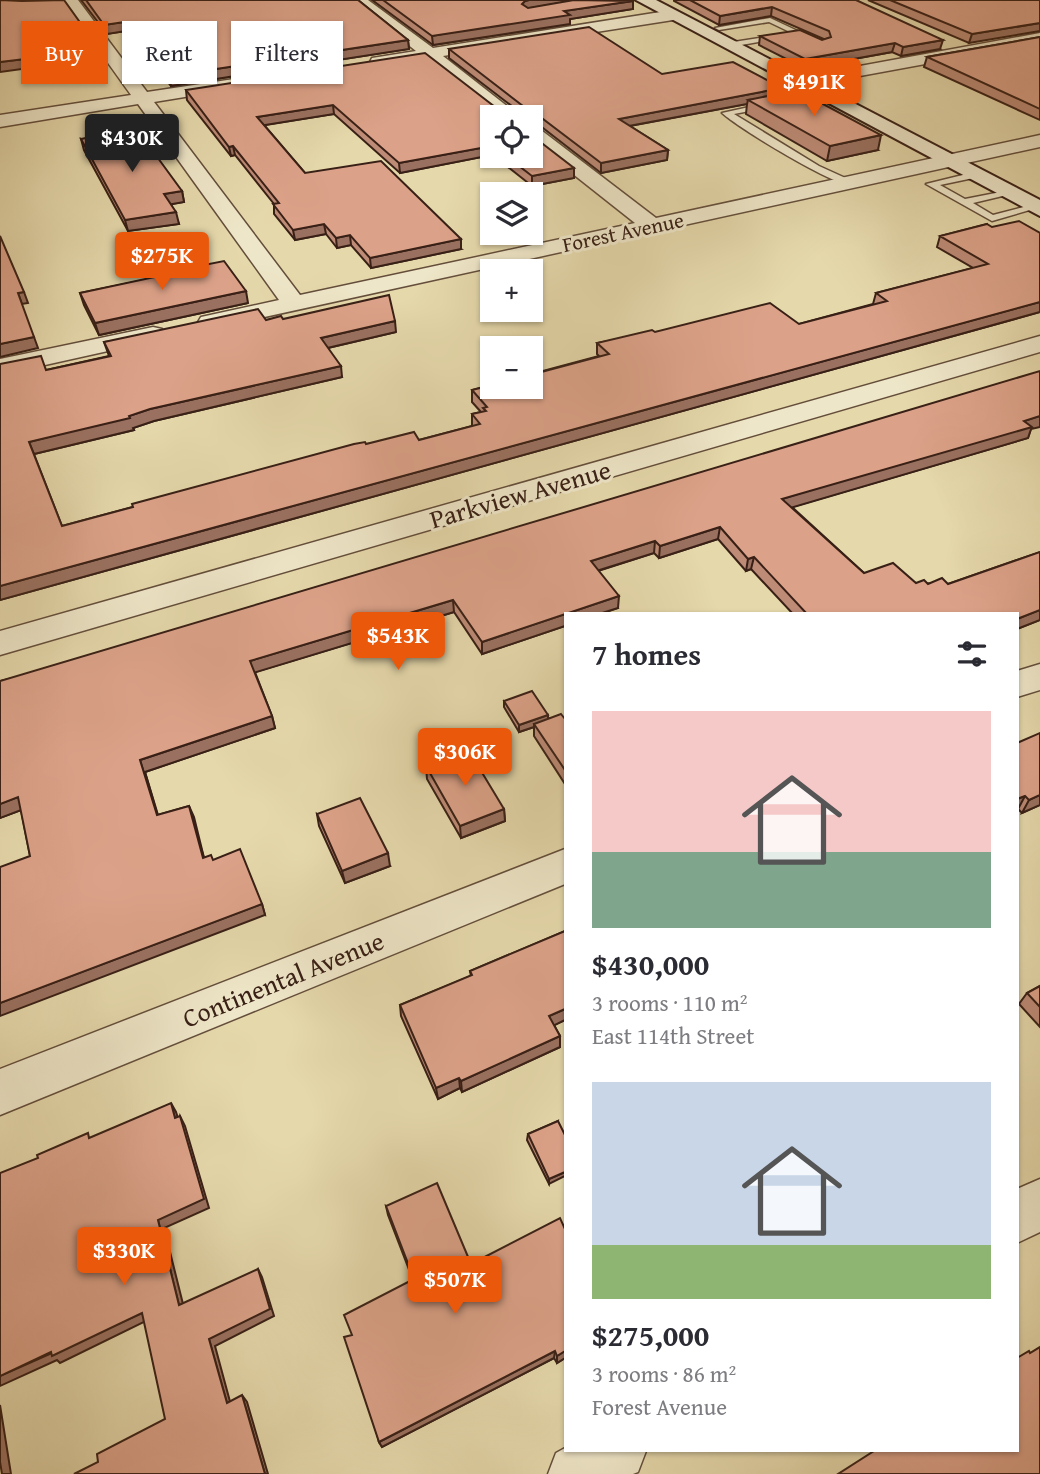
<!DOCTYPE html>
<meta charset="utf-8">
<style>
:root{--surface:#fff;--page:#f7f7f7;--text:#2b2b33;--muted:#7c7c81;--accent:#ea580c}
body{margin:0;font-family:"Gentium Book Plus",serif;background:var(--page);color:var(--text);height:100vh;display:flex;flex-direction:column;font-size:26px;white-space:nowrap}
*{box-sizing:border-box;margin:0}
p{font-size:23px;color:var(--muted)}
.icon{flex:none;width:38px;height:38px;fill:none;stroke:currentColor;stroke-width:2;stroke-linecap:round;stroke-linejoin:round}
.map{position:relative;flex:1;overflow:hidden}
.side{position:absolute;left:564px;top:612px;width:455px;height:840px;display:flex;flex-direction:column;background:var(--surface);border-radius:0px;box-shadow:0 2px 5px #0004}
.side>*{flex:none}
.banner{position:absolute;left:21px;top:21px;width:438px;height:63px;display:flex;gap:14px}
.tools{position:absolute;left:480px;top:105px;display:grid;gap:14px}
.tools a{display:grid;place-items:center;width:63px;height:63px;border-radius:0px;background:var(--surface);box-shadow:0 2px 5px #0004;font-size:35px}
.price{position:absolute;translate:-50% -60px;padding:0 16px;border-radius:7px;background:var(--accent);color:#fff;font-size:23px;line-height:46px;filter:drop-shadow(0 2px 4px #0008)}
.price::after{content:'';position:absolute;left:50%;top:42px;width:21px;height:16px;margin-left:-10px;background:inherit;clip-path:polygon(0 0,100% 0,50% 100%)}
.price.on{background:#222;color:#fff}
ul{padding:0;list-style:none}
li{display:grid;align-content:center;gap:14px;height:371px;padding:0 28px}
li span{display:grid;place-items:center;height:217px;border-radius:0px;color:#555}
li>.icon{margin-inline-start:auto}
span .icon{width:126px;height:126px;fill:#fffc;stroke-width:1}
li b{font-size:30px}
h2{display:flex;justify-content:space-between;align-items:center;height:84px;padding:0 28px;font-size:30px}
.pill{padding:0 24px;border-radius:0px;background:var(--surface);box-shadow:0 2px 5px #0004;font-size:24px;line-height:63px}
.pill.on{background:var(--accent);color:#fff}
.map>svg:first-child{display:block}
</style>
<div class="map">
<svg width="1040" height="1474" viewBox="0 0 1040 1474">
<rect width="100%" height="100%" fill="#e5d8ab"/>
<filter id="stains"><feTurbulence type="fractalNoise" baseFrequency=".00286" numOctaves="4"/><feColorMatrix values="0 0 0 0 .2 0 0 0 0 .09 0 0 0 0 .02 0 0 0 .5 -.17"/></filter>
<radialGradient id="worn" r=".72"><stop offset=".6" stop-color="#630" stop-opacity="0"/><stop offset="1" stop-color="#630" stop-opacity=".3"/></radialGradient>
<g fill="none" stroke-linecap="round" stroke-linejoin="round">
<defs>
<g id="service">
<polygon points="770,18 804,34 730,47 727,43 792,33 769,22 719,30 715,28"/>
<path d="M823 91 826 96 734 114 819 166 852 181V185C833 186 739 128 722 113Z"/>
<polygon points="975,172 978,173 978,177 940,185 965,199 1011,190 1011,194 973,203 993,215 1035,204 1040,207 992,221 926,184"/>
</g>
<g id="minor">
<polygon points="63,0 78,0 147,92 234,79 240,80 243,84 240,88 154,102 300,295 635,223 530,140 530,125 537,127 656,218 1040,135 1040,147 210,329 201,327 198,322 201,317 279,300 138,104 0,127 0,115 131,95"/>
<polygon points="352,0 368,0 433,48 673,10 681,15 673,20 443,56 521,117 501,117 426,59 378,67 372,66 370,62 372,58 416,51"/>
<polygon points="1040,33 1040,43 800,87 791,82 800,77"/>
<polygon points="153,327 162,329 165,334 162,339 0,375 0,359"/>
<polygon points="1040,336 1040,352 0,655 0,631"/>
<polygon points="1040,664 1040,690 1017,697 1017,671"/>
<polygon points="565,849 565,884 0,1115 0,1069"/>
<polygon points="1040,1179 1040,1232 1017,1243 1017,1189"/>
<polygon points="565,1448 565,1451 646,1451 638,1472 633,1474 548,1474 556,1453"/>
</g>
<polygon id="secondary" points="636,0 656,0 1040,200 1040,216"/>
</defs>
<use href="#service" stroke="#644e3b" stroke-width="3"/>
<use href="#minor" stroke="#644e3b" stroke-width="3"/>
<use href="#secondary" stroke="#392016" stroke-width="4"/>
<use href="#service" fill="#eee6c8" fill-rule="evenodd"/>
<use href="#minor" fill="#eee6c8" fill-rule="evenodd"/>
<use href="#secondary" fill="#eee6c8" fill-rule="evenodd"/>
</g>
<g fill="#bd8b76" stroke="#392016" stroke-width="2">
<polygon points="81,0 358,0 408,40 409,49 171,86 126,31 107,34"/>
<polygon points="372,0 632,0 633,9 570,19 570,24 433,45"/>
<polygon points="674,0 856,0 940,49 901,56 892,52 804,68 759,45 760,36 822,40 824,39 771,16 719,25 674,1"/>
<polygon points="868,0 1040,0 969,43"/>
<polygon points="1040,37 1040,120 924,67 927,57"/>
<polygon points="449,49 782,88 782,93 878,150 827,161 746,114 747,104 630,126 668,150 667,160 601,173 539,125 530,123 530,117 492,117 492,155 400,173 334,114 264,125 305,173 461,249 371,268 351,245 337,248 326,234 295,240 274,214 274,204 235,155 231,156 187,100 186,90 517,110 449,58"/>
<polygon points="81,139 182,191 184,202 171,204 179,224 128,231 84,150"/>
<polygon points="494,156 530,156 574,168 574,178 532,186"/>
<polygon points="987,224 1040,312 0,600 46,370 109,356 104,342 266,320 283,319 396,332 328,348 342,377 154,421 133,428 134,430 34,454 62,526 366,444 419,440 472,426 472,414 481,412 472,402 472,390 599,356 597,354 597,343 655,332 799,324 873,304 876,293 973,268 937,247 940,236"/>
<polygon points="153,275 248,303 99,335 84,305 80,293 154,278"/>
<polygon points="1031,429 1028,438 792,507 864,573 916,583 948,584 1040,552 1040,620 1017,629 1017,614 793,614 751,569 746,571 718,539 659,558 654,553 598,571 618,608 482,654 454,612 255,672 272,716 275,728 145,772 158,815 189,806 204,858 213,860 262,904 265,915 30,856 21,810 0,818 0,681"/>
<polygon points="504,701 548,718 565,719 565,784 534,736 534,727 519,732 504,707"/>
<polygon points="1040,733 1040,805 1022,813 1018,809"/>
<polygon points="426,766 504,809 505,821 461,838 427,779"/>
<polygon points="317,814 390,866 345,883 319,826"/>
<polygon points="565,931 565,1020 554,1025 560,1036 560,1047 462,1092 460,1088 438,1099 401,1016 400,1005 471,976 470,971"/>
<polygon points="1040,986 1040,1027 1019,1004 1027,993"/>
<polygon points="558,1121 549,1184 527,1140 528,1134"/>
<polygon points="386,1206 471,1264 565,1358 557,1363 554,1358 382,1447 379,1442 352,1335 413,1280 388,1215"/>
</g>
<g fill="#9a7160" stroke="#392016" stroke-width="2">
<polygon points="529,0 577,0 525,9 522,4 525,1"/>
<polygon points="633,1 633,9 570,19 570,24 433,45 432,36 564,11"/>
<polygon points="772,7 771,16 719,25 720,16"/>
<polygon points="124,22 126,31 107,34 104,25"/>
<polygon points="1040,23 1040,31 969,43 972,34"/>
<polygon points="84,28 86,37 68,39 66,30"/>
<polygon points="408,40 409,49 171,86 169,76"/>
<polygon points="943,40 940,49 901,56 903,47"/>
<polygon points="895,43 892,52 804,68 805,59"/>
<polygon points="41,57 44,66 0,72 0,62"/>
<polygon points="83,58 85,67 47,72 45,63"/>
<polygon points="782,88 781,97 748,100 747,104 618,128 619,119"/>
<polygon points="333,105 334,114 259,126 257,117"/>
<polygon points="881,135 878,150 827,161 830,146"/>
<polygon points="233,146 235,155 231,156 229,147"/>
<polygon points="492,146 492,155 400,173 399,163"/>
<polygon points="668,150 667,160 601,173 601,163"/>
<polygon points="574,168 574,178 532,186 532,176"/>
<polygon points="182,191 184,202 167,205 164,194"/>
<polygon points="176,212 179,224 128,231 125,220"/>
<polygon points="324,224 326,234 295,240 293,230"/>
<polygon points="350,235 351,245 337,248 336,238"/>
<polygon points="461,239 461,249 371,268 370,258"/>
<polygon points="246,291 248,303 99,335 95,323"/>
<polygon points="24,292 28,303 22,304 18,293"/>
<polygon points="1040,302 1040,312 0,600 0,586"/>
<polygon points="395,321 396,332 323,349 321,338"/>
<polygon points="34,337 38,348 0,357 0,344"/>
<polygon points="341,366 342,377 154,421 133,428 134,430 34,454 29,442 129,416 150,409"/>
<polygon points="1040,416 1040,427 1031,429 1028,438 780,511 782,499"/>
<polygon points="720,527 718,539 659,558 660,546"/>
<polygon points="655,541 654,553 590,573 591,561"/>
<polygon points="754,557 751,569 746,571 748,559"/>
<polygon points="619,596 618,608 599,614 565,614 565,626 482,654 482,642"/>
<polygon points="453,600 454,612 253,673 250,661"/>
<polygon points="1040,610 1040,620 1017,629 1017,619"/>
<polygon points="548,715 548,722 534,724 534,727 519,732 519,725"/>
<polygon points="272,716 275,728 145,772 161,827 157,815 140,760"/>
<polygon points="1040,795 1040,805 1022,813 1029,800"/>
<polygon points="1025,796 1018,809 1017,809 1017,799"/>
<polygon points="18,797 24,809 0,818 0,804"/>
<polygon points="189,806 194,817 207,870 203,858"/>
<polygon points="504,809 505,821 461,838 460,826"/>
<polygon points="388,853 390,866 345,883 342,871"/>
<polygon points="262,904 265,915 0,1016 0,1003"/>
<polygon points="565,1009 565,1020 549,1028 549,1016"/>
<polygon points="560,1036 560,1047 462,1092 461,1081"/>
<polygon points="459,1078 460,1088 438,1099 436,1088"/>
<polygon points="171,1103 176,1112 181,1128 175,1118"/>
<polygon points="180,1116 185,1126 209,1208 164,1228 185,1312 179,1305 158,1220"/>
<polygon points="565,1172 565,1176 549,1184 549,1179"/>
<polygon points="258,1269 262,1277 274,1316 215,1346 232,1409 227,1403 209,1339"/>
<polygon points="142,1313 148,1320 60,1363 57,1360 0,1386 0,1376"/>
<polygon points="555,1351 554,1358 382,1447 379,1442"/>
<polygon points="565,1351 565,1358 557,1363 557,1356"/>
<polygon points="242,1395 247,1402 268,1474 265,1474"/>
<polygon points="0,1405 11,1474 2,1474 0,1462"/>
</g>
<g fill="#dca289" stroke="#392016" stroke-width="2">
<polygon points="0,0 22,1 64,0 84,28 66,30 83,58 45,63 41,57 0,62"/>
<polygon points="86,0 358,0 408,40 169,76 124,22 104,25"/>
<polygon points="383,0 529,0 525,1 522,4 528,8 574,0 633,1 564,11 570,15 432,36"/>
<polygon points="690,0 856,0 943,40 903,47 895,43 805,59 760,36 800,30 822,40 831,37 829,31 772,7 720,16"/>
<polygon points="890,0 1040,0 1040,23 972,34"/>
<polygon points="589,27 662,74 733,62 782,88 619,119 668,150 601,163 539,116 528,114 528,117 492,117 492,146 399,163 333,105 257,117 305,173 381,161 461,239 370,258 350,235 336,238 324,224 293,230 273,204 279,203 233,146 229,147 186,90 425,53 499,110 521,110 523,106 449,49"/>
<polygon points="1040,37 1040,109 927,57"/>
<polygon points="797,90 881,135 830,146 748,100"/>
<polygon points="136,128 182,191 164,194 176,212 125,220 81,139"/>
<polygon points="530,134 574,168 532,176 506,156 530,156"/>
<polygon points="1019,221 1040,233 1040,302 0,586 0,364 41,356 46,370 111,356 104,342 258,309 266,320 281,316 283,319 389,295 395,321 321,338 341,366 150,409 129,416 130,418 29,442 62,526 133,507 132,504 354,444 365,442 366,444 414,432 419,440 480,424 472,414 486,411 483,408 487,407 472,390 492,385 492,387 530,387 530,375 609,354 597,343 652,330 655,332 770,303 799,324 887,301 876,293 988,264 940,236 987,224 992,227"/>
<polygon points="0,236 24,292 18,293 34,337 0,344"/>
<polygon points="224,261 246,291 95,323 80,293 155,277 153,275"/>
<polygon points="1040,371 1040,416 1024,421 1032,427 782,499 864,573 893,563 916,583 924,580 928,584 942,578 948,584 1040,552 1040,610 1017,619 1017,614 807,614 754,557 748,559 720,527 660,546 655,541 591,561 619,596 482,642 453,600 250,661 272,716 140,760 157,815 189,806 203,858 211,855 213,860 240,849 262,904 0,1003 0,867 30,856 18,797 0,804 0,681"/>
<polygon points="532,691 548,715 519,725 504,701"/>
<polygon points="561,714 565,719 565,770 534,724"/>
<polygon points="1040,733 1040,795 1029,800 1025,796 1017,799 1017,743"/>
<polygon points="469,751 504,809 460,826 426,766"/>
<polygon points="360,798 388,853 342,871 317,814"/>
<polygon points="565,931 565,1009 549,1016 560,1036 461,1081 459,1078 436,1088 400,1005 472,975 470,971"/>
<polygon points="1040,986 1040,1007 1027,993"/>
<polygon points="171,1103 175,1118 180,1116 204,1199 158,1220 179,1305 258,1269 270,1309 209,1339 227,1403 242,1395 265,1474 74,1474 98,1462 97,1454 165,1419 142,1313 52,1356 51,1352 0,1376 0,1173 38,1158 37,1155 88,1133 89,1138"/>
<polygon points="558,1121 565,1135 565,1172 549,1179 528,1134"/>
<polygon points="437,1183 471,1264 560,1218 565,1229 565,1351 557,1356 555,1351 379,1442 344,1337 352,1335 344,1315 414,1279 386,1206"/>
<polygon points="1040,1347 1040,1474 838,1474 874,1451 1017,1451 1017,1358 1029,1351 1030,1353"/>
</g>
<g text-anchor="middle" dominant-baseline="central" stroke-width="6" stroke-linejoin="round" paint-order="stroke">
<g font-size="21" fill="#392016" stroke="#eee6c8">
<text transform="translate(623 232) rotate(-12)">Forest Avenue</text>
</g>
<g font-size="26" fill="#392016" stroke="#eee6c8">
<text transform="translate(520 494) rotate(-16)">Parkview Avenue</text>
<text transform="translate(283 979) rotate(-22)">Continental Avenue</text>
</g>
</g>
<rect width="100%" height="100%" filter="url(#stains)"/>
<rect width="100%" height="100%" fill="url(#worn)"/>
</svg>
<div class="tools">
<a><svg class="icon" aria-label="locate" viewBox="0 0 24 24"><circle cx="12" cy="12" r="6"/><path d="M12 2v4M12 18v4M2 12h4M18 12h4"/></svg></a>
<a><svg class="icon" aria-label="layers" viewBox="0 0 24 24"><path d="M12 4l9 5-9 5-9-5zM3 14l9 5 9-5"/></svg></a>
<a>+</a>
<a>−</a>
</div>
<b class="price" style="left:814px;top:118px">$491K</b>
<b class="price on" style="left:132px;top:174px">$430K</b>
<b class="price" style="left:162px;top:292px">$275K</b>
<b class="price" style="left:398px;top:672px">$543K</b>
<b class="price" style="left:465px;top:788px">$306K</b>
<b class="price" style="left:124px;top:1287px">$330K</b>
<b class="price" style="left:455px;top:1316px">$507K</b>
<div class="banner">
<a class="pill on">Buy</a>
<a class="pill">Rent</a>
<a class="pill">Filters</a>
</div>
<section class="side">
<h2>7 homes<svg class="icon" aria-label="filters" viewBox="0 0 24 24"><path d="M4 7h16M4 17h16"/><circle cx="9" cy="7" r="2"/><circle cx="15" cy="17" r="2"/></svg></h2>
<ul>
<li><span style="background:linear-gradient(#f6c9c9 65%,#7fa58c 0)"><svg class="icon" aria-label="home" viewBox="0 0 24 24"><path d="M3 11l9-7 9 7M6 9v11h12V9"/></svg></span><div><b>$430,000</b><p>3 rooms · 110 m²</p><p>East 114th Street</p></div></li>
<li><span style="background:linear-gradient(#c9d6e8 75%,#8fb573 0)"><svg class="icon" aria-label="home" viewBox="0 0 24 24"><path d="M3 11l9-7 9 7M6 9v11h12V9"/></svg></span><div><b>$275,000</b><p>3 rooms · 86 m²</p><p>Forest Avenue</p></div></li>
</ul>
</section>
</div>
